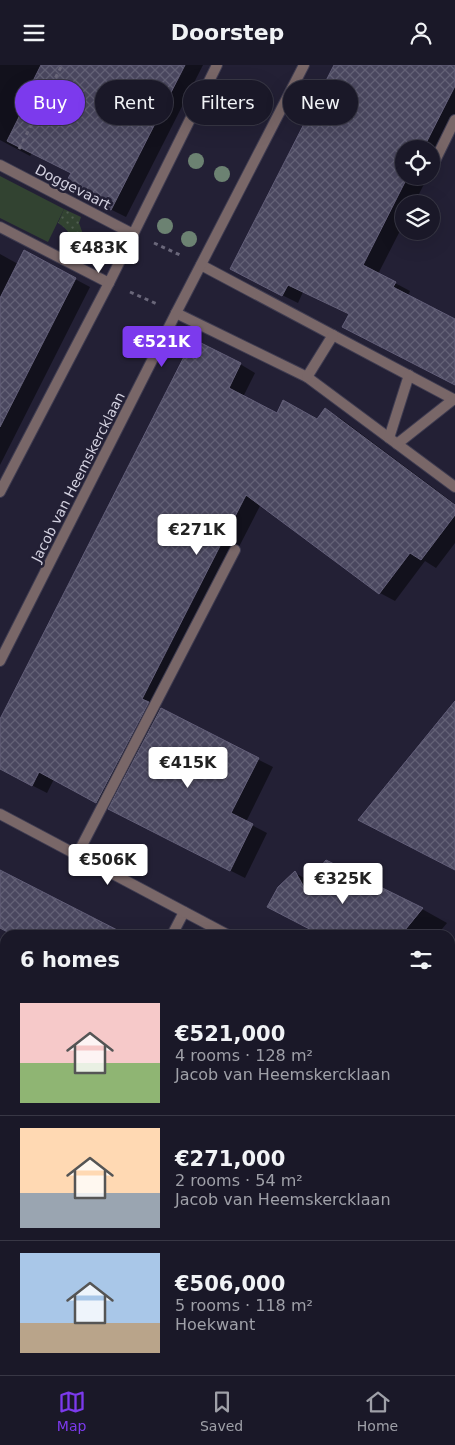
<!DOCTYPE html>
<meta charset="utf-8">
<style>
:root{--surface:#1a1828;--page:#232130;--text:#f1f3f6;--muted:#9fa0a8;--line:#383745;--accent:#7c3aed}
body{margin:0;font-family:"DejaVu Sans",sans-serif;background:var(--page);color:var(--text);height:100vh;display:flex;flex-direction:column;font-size:19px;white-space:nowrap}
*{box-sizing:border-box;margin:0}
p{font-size:16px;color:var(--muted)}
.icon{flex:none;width:28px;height:28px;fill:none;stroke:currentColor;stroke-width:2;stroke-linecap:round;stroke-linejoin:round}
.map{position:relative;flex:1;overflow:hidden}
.sheet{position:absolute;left:0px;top:865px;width:455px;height:445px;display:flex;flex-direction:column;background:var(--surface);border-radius:15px 15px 0 0;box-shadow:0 5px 20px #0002,0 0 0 1px var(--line)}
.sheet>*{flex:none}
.top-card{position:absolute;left:15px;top:15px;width:425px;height:45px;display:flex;gap:10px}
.tools{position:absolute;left:395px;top:75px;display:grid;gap:10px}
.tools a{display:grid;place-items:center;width:45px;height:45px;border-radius:50%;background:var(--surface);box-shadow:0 5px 20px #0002,0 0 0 1px var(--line);font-size:25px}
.price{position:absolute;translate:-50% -42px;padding:0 11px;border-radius:5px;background:#fff;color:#222;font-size:16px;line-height:32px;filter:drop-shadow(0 1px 2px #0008)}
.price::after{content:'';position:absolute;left:50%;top:30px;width:15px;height:11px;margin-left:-8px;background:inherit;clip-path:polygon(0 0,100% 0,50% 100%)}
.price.on{background:var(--accent);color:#fff}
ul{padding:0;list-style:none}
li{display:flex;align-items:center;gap:15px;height:125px;padding:0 20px}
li+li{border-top:1px solid var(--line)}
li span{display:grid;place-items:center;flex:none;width:140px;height:100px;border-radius:0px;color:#555}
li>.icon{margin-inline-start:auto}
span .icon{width:60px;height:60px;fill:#fffc;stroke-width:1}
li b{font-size:21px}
h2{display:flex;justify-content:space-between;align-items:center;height:60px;padding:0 20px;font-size:21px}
.tag{padding:0 18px;border-radius:22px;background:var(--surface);box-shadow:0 5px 20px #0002,0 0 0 1px var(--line);font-size:18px;line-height:45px}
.tag.on{background:var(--accent);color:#fff}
header{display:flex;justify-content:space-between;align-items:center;height:65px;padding:0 20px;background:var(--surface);font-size:22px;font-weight:700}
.tabs{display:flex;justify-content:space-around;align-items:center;height:70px;border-top:1px solid var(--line);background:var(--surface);font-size:14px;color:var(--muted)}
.tabs a{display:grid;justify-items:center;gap:2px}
.tabs .on{color:var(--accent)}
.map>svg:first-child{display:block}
</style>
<header><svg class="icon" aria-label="menu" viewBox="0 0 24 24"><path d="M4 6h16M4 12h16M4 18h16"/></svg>Doorstep<svg class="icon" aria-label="person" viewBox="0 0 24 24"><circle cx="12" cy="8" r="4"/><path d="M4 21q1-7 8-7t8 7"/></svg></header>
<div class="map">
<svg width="455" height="1310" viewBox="0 0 455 1310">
<defs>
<pattern id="grass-dots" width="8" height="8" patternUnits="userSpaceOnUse" patternTransform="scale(1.25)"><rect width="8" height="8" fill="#324331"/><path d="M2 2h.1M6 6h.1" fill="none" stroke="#4f5d4f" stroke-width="1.8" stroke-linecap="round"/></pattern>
<pattern id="water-ripples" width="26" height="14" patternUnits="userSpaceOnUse" patternTransform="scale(1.25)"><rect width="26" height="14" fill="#01131a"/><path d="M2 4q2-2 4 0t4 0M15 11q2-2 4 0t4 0" fill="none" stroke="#25343b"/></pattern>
<pattern id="building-cross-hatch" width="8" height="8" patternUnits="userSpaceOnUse" patternTransform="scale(1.25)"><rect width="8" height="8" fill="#4a475f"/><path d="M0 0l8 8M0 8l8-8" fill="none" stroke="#636176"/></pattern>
</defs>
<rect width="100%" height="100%" fill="#232035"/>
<g fill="url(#grass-dots)">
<path d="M64 144 81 152 79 158 85 175 93 179 84 195 73 189C76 175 69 165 58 158Z"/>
<polygon points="450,931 455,935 455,980 450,965"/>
</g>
<polygon fill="#324331" points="0,111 64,144 48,177 0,153"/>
<polygon fill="url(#water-ripples)" points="455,1246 455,1310 404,1310 408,1305 450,1305 450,1252"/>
<g fill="#0007">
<polygon points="0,0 203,0 126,152 80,129 72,108 32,88 30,91 0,75"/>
<polygon points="335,0 455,0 455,59 431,105 431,84 404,84 404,111 428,111 414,139 404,139 404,158 378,209 410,226 408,231 455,254 455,319 350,250 303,227 298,238 246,212"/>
<polygon points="24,187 90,222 0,400 0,189 18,199"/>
<polygon points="240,299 255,308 243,332 277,349 318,355 325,345 340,353 455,439 455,478 436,503 425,496 395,536 380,528 261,439 156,643 273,702 246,757 267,768 245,813 111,745 54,714 47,728 0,704 0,658"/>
<polygon points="455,638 455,805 360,755"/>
<polygon points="326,796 422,844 447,858 437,870 321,870 269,842 295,808 310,816"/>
<polygon points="0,1293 5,1297 0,1303"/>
</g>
<g fill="url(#building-cross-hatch)" stroke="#625e78">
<polygon points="41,0 185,0 111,145 64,121 71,108 7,76 26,38 23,36"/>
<polygon points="334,0 455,0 455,21 423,84 404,84 404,111 408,111 363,200 396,217 393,222 455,254 455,320 342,262 349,249 288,220 282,231 230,204"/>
<polygon points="24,185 76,213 0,362 0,233"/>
<polygon points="193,274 241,298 229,323 277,348 283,335 317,354 325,343 455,440 455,450 421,495 410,488 379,529 246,430 142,634 149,637 96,738 39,707 32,721 0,704 0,654"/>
<polygon points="455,636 455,805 358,755"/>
<polygon points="161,643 259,693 231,748 253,759 230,806 108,744"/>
<polygon points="326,795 423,843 401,870 321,870 267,842 278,822 295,806 304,822"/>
<polygon points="0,805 127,870 13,870 0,863"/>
</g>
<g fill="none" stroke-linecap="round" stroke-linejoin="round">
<defs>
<g id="lane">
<polyline points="431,104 455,55"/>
<polyline points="77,790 235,485"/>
<polyline points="172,870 184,847"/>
</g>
<g id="street">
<polyline points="0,100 133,169"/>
<polyline points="0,162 109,218"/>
<polyline points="201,200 455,335"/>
<polyline points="176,248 307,312 455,422"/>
<polyline points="307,312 333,270"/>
<polyline points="389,373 409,310"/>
<polyline points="397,379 454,334"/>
<polyline points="0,427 109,218 217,0"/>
<polyline points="0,596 176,248 304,0"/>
<polyline points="0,749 228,870"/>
<polyline points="450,900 455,893"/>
<polyline points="108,1310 112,1305"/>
</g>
</defs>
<use href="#lane" stroke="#3f3c51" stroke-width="12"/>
<use href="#street" stroke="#3f3c51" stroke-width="12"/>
<g stroke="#6a677a" stroke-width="3" stroke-dasharray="4 4" stroke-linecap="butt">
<polyline points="19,84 62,0"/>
<polyline points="154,178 180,190"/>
<polyline points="130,227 157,239"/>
<polyline points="450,988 455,1002 451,1048"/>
<polyline points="237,1310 241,1305"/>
</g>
<use href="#lane" stroke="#796768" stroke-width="10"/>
<use href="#street" stroke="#796768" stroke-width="10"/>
</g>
<g fill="#6c8272">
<circle cx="226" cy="40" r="8"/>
<circle cx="251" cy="53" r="8"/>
<circle cx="196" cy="96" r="8"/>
<circle cx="222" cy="109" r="8"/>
<circle cx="165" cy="161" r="8"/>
<circle cx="189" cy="174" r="8"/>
</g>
<g text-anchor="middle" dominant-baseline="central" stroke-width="5" stroke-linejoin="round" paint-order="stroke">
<g font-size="14" fill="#d4d2e1" stroke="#232035">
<text transform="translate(73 122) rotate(27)">Doggevaart</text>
<text transform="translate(78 412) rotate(-63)">Jacob van Heemskercklaan</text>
</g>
</g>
</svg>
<div class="tools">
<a><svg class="icon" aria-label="locate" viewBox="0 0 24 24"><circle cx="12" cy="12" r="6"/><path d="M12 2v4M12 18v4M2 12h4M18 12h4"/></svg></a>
<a><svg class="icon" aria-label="layers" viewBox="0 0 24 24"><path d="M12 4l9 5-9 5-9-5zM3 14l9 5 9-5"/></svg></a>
</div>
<b class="price" style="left:99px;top:209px">€483K</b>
<b class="price on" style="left:162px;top:303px">€521K</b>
<b class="price" style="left:197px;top:491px">€271K</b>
<b class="price" style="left:188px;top:724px">€415K</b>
<b class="price" style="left:108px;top:821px">€506K</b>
<b class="price" style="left:343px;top:840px">€325K</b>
<div class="top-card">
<a class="tag on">Buy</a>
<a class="tag">Rent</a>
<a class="tag">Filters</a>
<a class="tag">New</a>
</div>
<section class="sheet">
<h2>6 homes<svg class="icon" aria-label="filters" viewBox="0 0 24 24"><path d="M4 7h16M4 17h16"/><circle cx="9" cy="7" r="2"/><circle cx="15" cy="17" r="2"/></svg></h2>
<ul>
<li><span style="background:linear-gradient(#f6c9c9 60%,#8fb573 0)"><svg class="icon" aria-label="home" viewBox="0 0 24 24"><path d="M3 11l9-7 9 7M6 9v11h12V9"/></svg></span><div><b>€521,000</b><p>4 rooms · 128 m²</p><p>Jacob van Heemskercklaan</p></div></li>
<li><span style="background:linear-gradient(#ffd9b3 65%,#9aa5b1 0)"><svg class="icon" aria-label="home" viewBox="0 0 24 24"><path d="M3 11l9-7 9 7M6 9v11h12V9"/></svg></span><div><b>€271,000</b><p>2 rooms · 54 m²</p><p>Jacob van Heemskercklaan</p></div></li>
<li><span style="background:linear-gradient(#a9c7e8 70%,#b9a48a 0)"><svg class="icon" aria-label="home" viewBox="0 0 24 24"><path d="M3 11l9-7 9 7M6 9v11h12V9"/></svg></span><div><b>€506,000</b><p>5 rooms · 118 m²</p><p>Hoekwant</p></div></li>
</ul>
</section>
</div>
<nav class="tabs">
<a class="on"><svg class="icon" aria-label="map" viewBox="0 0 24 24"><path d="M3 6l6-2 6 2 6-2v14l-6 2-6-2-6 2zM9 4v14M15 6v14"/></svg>Map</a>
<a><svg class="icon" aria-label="saved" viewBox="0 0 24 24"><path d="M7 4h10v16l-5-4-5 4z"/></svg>Saved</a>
<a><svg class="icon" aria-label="home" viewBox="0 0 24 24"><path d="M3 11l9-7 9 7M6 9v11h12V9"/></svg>Home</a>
</nav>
